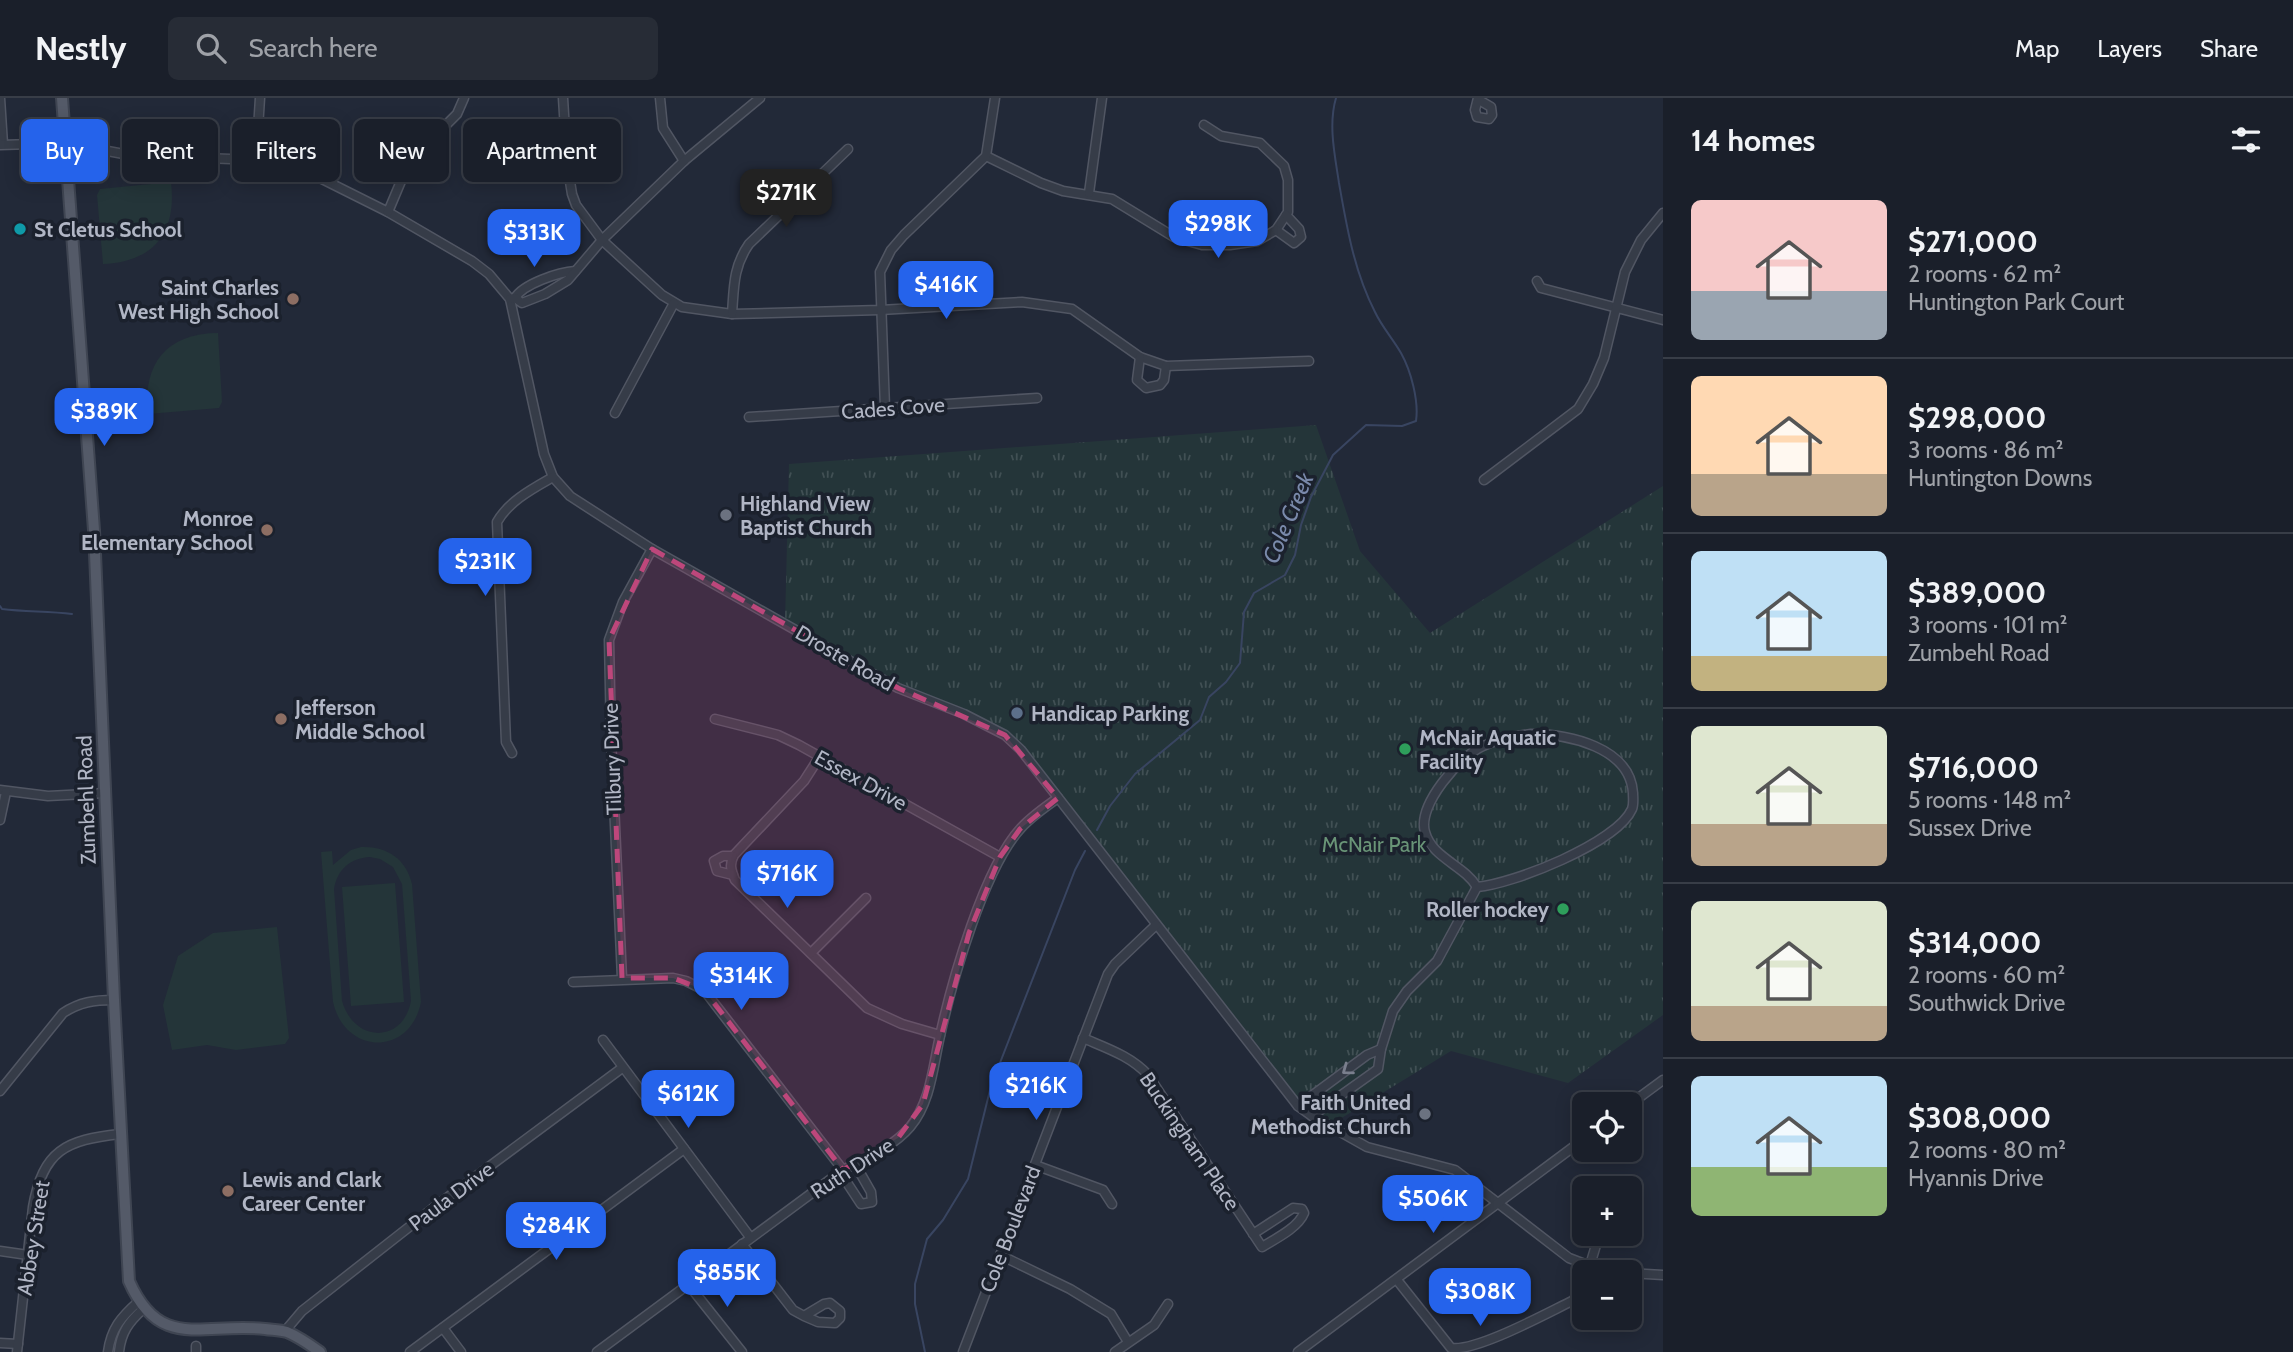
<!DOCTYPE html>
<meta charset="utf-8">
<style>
:root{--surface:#1a1f2a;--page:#272c36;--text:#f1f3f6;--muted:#9fa2a8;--line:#383d47;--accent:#2563eb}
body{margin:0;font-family:Cabin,sans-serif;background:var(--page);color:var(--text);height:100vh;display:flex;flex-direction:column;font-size:26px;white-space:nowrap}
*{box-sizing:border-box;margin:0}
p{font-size:23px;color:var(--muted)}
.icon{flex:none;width:38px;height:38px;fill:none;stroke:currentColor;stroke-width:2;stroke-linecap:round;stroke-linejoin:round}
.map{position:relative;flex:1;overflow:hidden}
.drawer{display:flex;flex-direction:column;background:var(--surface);width:630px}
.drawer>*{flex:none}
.top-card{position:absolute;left:21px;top:21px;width:665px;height:63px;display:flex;gap:14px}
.controls{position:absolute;left:1572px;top:994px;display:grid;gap:14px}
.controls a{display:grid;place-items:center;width:70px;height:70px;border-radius:10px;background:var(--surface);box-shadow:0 4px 18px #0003,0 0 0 2px var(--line);font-size:35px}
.price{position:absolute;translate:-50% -60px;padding:0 16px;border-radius:14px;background:var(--accent);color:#fff;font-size:23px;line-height:46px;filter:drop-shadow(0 2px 4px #0008)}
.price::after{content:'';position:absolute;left:50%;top:42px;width:21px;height:16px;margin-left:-10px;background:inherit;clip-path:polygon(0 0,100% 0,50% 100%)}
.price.active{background:#222;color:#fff}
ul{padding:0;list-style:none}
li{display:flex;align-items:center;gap:21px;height:175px;padding:0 28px}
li+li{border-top:2px solid var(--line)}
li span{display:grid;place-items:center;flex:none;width:196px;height:140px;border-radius:10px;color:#555}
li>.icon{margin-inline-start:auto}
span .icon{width:84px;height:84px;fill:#fffc;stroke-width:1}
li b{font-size:30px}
h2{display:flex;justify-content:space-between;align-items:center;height:84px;padding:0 28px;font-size:30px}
.chip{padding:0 24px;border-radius:10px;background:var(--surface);box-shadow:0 4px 18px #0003,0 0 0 2px var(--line);font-size:24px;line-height:63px}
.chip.active{background:var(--accent);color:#fff}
header{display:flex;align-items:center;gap:42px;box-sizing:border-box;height:98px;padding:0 35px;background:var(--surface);border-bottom:2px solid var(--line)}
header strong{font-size:33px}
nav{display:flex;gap:38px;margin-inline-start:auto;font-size:24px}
.search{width:490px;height:63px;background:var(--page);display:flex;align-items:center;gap:18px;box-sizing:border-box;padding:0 24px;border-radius:10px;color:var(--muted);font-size:26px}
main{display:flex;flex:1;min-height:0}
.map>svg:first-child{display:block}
</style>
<header>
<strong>Nestly</strong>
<div class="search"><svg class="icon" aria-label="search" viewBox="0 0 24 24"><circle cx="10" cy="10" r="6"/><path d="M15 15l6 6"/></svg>Search here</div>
<nav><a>Map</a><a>Layers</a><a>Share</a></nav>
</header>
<main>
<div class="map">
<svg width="1663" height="1254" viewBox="0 0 1663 1254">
<defs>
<pattern id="park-tufts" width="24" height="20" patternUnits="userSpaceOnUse" patternTransform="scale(1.75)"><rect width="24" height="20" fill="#243539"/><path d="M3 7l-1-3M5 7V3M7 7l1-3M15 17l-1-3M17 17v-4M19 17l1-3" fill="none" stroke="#415054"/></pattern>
</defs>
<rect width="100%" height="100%" fill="#222938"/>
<g fill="#243539" fill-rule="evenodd">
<path d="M171 84C177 134 154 164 103 166L97 97 100 91Z"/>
<path d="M218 235 222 304 219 310 148 316C142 266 167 235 218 235Z"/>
<path d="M361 749C386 748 406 760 412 786L421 904C410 959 345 957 333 904L321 754 332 753 333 767 351 752ZM370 759 380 761 393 769 402 786 411 903C403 946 354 945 342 903L334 791C337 772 350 760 370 759Z"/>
<polygon points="395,785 404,904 351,908 342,789"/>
<polygon points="277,829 289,940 285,946 236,952 207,947 172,952 163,907 178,858 213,835"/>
</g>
<polygon fill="url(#park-tufts)" points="1316,327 1360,453 1430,535 1663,388 1663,917 1568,985 1451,953 1335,1024 1306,1014 1005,637 898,590 785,525 789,366"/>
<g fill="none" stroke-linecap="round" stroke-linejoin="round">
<g stroke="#394561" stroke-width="2">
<path d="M0 508 2 511C26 514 48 513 72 516"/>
<path d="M1097 732 1110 708 1135 676 1200 622 1209 599 1226 584 1240 565 1244 514 1254 495 1285 477 1295 457 1301 427 1311 399 1333 357 1366 327 1402 328 1416 323C1419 303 1411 273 1401 255 1393 241 1382 229 1375 214 1354 173 1347 130 1339 85 1335 58 1328 27 1336 0"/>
<polyline points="925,1254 915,1206 915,1186 927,1141 943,1122 968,1081 991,988 1075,772 1085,753"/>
</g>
<defs>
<g id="minor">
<polyline points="0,0 3,46"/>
<polyline points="563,0 567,65 572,96 576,107 602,142 662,197 682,209 732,216 880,212 1022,204 1072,211 1140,259 1166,268 1309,263"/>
<polyline points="660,0 663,30 684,63"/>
<polyline points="1478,0 1475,12 1477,19 1489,21 1492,17 1491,9 1479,2"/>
<polyline points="0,47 65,45 129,57 256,62 314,77 388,114 472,163 489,176 510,201 544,356 553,379 570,398 652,451 898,590 964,616 1005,637 1021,652 1298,1008 1312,1018 1367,1049 1455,1072 1569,1160 1590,1168 1614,1174"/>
<polyline points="986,58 1041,85 1063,93 1112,101 1174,139 1202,147 1230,147 1257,143 1276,132 1288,114 1288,82 1284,68 1260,45 1221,38 1204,27"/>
<polyline points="256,62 260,0"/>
<polyline points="1089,95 1102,0"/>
<polyline points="388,114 412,57 420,45 445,28 457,16 464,0"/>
<polyline points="1276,132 1294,145 1301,139 1299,131 1286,117"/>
<polyline points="1537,183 1541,190 1663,222"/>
<path d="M515 200C523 186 559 174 575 173"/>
<polyline points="510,201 515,200 522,205 545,196 568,182 602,142 684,63 760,0"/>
<path d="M732 216C734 189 733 169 749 146L848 51"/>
<polyline points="1140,259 1137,282 1146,290 1160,287 1164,282 1166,268"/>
<polyline points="885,310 880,174 891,152 904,137 986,58 995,0"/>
<polyline points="615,315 674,205"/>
<polyline points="749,319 1037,300"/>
<polyline points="1484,382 1578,311 1593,286 1604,260 1625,174 1641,142 1663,115"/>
<polyline points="715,621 778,637 799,647 1000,759"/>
<path d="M1531 636C1568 636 1630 649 1633 695 1633 700 1634 706 1632 711 1617 745 1513 786 1477 789 1464 767 1432 760 1425 734 1417 707 1460 658 1483 648 1498 641 1515 638 1531 636Z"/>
<path d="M512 655 506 644 497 424C509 403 532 391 553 379"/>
<path d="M820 658 804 683 734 757C729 766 731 772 735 782L867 910 902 926 940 937"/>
<polyline points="0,692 48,698 105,695"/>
<polyline points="0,722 6,694"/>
<polyline points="733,777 717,773 714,763 723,758 733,758"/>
<polyline points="811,855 866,800"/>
<polyline points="622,880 611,640 609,542 623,504 652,451"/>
<polyline points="573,884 673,880 686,883 704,892 843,1072"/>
<path d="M1083 940C1106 950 1131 958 1148 977L1262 1149C1275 1141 1298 1130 1304 1115L1302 1111 1293 1110 1253 1136"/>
<polyline points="603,942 750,1139"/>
<polyline points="1381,951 1393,913 1407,893 1437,863 1477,789"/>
<path d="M0 993 63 915C80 904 94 902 114 902"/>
<polyline points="1629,1007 1663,982"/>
<polyline points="1298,1008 1367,957 1381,951 1378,971 1312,1018"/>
<polyline points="1035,1067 1103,1092 1112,1106"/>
<polyline points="840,1074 861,1106 872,1104 871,1094 855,1066"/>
<polyline points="742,1146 793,1212 804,1218 824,1206 830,1205 840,1213 840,1220 835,1225 818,1224 804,1218"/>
<polyline points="0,1153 28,1157"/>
<polyline points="1000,1157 1070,1191 1111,1216 1128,1244"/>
<polyline points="1588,1174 1599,1137"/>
<polyline points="1629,1175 1663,1177"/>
<path d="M1397 1182 1451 1250C1476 1254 1547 1215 1572 1203L1578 1198 1584 1187"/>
<polyline points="688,1186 742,1254"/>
<polyline points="443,1230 461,1254"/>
<polyline points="285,1233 302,1213 432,1111 622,970"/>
<polyline points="0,1245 18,1246"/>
<path d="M17 1254 33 1109C43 1052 66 1042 120 1036"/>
<path d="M108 1254C111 1231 121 1219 138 1204"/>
<path d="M119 1254C121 1234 129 1224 143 1211"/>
<polyline points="196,1254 196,1248"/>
<polyline points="410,1254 684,1051"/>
<path d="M597 1254 843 1072C866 1060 893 1049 910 1029 931 1004 933 968 940 938 952 883 984 770 1021 730 1032 718 1045 709 1058 700"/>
<polyline points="963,1254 1108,876 1115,866 1156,827"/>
<polyline points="1115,1254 1154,1227 1168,1206"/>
<polyline points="1298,1254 1584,1041"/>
</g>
<g id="major">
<path d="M62 0 94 432 114 902 129 1183C160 1254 203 1224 265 1231 272 1232 280 1232 287 1234 299 1239 309 1246 320 1254"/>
<polyline points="68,72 83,56 94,52"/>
</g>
</defs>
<use href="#minor" stroke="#515663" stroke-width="11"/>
<use href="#major" stroke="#3f4552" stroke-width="14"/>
<use href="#minor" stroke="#363c48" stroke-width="8"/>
<use href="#major" stroke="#545a68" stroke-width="10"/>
</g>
<defs><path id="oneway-chevron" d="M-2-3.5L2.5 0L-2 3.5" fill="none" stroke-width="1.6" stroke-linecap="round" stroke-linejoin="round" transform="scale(1.75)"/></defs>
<use stroke="#7a7f8d" href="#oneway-chevron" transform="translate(1347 972) rotate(144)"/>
<path fill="#bd477b" fill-opacity="0.2" stroke="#bd477b" stroke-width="5" stroke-dasharray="14 9" stroke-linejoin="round" d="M652 451 898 590 1005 637 1058 700 1020 731 1000 759 969 835 923 1006 898 1040 843 1072 704 892 673 880H622L609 542Z"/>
<circle fill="#0f9aa8" stroke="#1b212d" stroke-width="2.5" cx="20" cy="131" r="7"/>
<g fill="#8d6e63" stroke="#1b212d" stroke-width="2.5">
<circle cx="293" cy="201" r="7"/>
<circle cx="267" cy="432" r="7"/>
<circle cx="281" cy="621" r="7"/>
<circle cx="228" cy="1093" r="7"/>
</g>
<g fill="#6b7280" stroke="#1b212d" stroke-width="2.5">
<circle cx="726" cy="417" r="7"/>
<circle cx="1425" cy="1016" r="7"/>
</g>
<circle fill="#5c6f8a" stroke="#1b212d" stroke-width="2.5" cx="1017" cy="615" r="7"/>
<g fill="#2e9e5b" stroke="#1b212d" stroke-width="2.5">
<circle cx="1405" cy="651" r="7"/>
<circle cx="1563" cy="811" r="7"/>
</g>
<g text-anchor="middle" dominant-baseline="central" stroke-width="7" stroke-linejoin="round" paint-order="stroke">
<g font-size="21" font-weight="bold" fill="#b1b6c5" stroke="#1b212d" text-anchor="start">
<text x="34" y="131">St Cletus School</text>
<text x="279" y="189" text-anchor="end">Saint Charles<tspan x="279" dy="24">West High School</tspan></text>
<text x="740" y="405">Highland View<tspan x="740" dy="24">Baptist Church</tspan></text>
<text x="253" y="420" text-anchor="end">Monroe<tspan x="253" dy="24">Elementary School</tspan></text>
<text x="295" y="609">Jefferson<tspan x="295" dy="24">Middle School</tspan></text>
<text x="1031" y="615">Handicap Parking</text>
<text x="1419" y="639">McNair Aquatic<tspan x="1419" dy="24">Facility</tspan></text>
<text x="1549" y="811" text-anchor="end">Roller hockey</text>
<text x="1411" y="1004" text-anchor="end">Faith United<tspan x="1411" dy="24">Methodist Church</tspan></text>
<text x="242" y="1081">Lewis and Clark<tspan x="242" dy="24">Career Center</tspan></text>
</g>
<g font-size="21" fill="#b1b6c5" stroke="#1b212d">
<text transform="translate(893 310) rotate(-4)">Cades Cove</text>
<text transform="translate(845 560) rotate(30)">Droste Road</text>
<text transform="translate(612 661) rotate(-92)">Tilbury Drive</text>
<text transform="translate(861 682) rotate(29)">Essex Drive</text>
<text transform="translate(86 702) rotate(-92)">Zumbehl Road</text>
<text transform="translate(1190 1043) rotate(56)">Buckingham Place</text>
<text transform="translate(852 1070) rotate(-33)">Ruth Drive</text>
<text transform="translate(451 1098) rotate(-37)">Paula Drive</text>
<text transform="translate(1010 1131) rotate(-69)">Cole Boulevard</text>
<text transform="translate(33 1140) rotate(-81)">Abbey Street</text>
</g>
<g font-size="21" fill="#699477" stroke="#1b212d">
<text x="1374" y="746">McNair Park</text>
</g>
<g font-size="23" font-style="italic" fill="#7a8aab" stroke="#1b212d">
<text transform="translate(1288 420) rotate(-67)">Cole Creek</text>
</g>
</g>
</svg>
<div class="controls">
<a><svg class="icon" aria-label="locate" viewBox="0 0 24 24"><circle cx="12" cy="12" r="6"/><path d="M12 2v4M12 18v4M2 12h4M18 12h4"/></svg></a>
<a>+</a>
<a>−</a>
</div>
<b class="price active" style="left:786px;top:131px">$271K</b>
<b class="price" style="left:1218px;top:162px">$298K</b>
<b class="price" style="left:534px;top:171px">$313K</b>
<b class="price" style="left:946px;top:223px">$416K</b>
<b class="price" style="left:104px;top:350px">$389K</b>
<b class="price" style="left:485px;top:500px">$231K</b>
<b class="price" style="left:787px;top:812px">$716K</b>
<b class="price" style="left:741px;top:914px">$314K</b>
<b class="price" style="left:1036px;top:1024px">$216K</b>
<b class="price" style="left:688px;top:1032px">$612K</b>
<b class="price" style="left:1433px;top:1137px">$506K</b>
<b class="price" style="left:556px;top:1164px">$284K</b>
<b class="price" style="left:727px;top:1211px">$855K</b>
<b class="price" style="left:1480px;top:1230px">$308K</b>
<div class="top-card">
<a class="chip active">Buy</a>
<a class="chip">Rent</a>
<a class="chip">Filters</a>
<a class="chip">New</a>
<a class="chip">Apartment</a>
</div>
</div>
<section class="drawer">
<h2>14 homes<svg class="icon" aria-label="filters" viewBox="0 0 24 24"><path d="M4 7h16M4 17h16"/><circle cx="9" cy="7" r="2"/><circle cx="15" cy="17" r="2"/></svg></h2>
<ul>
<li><span style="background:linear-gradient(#f6c9c9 65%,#9aa5b1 0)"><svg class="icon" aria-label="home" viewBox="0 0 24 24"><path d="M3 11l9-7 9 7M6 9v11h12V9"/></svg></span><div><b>$271,000</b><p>2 rooms · 62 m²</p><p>Huntington Park Court</p></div></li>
<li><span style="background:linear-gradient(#ffd9b3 70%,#b9a48a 0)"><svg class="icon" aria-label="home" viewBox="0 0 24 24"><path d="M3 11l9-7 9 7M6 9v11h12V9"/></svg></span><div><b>$298,000</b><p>3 rooms · 86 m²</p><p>Huntington Downs</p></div></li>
<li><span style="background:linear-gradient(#bfe0f5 75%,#c2b280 0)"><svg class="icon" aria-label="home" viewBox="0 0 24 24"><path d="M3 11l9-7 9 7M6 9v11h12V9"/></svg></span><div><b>$389,000</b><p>3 rooms · 101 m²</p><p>Zumbehl Road</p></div></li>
<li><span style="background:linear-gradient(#dfe7d0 70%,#b9a48a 0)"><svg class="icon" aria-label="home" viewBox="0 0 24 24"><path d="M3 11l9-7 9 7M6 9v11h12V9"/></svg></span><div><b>$716,000</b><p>5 rooms · 148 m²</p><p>Sussex Drive</p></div></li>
<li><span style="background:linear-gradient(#dfe7d0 75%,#b9a48a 0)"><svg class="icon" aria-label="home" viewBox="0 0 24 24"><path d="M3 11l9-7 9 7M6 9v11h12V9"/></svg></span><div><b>$314,000</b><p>2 rooms · 60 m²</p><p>Southwick Drive</p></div></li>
<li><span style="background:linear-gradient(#bfe0f5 65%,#8fb573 0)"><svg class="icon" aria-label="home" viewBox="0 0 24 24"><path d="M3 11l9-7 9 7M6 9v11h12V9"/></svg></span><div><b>$308,000</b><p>2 rooms · 80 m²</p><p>Hyannis Drive</p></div></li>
</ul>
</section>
</main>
